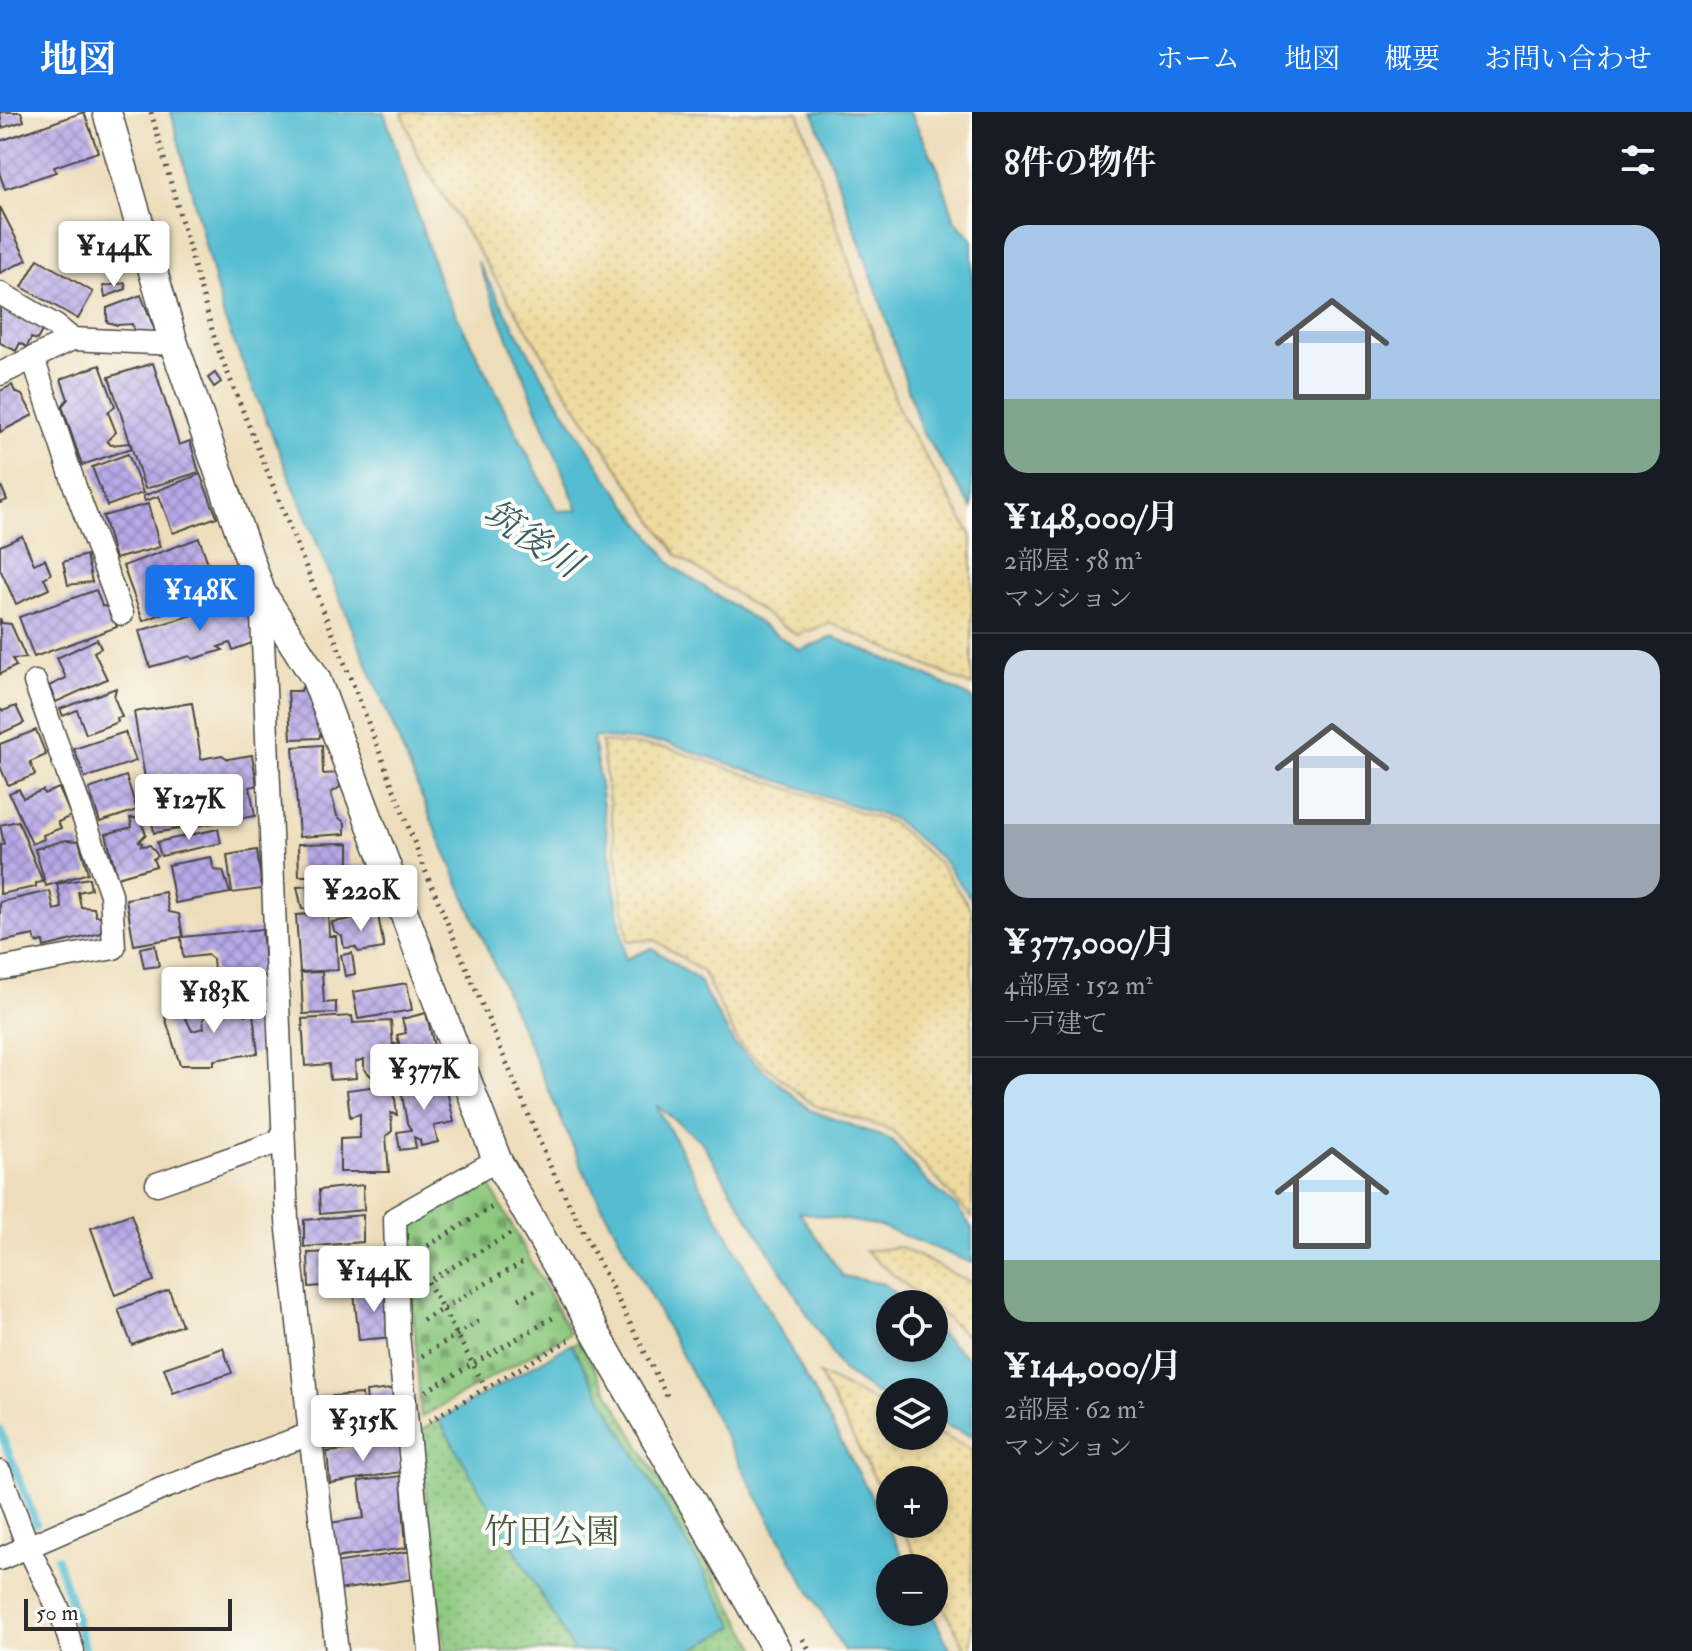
<!DOCTYPE html>
<html lang="ja">
<meta charset="utf-8">
<style>
:root{--surface:#171b24;--page:#242831;--text:#f1f3f6;--muted:#9ea1a6;--line:#363941;--accent:#1a73e8}
body{margin:0;font-family:"IM FELL Double Pica","Noto Serif JP",serif;background:var(--page);color:var(--text);height:100vh;display:flex;flex-direction:column;font-size:30px;white-space:nowrap}
*{box-sizing:border-box;margin:0}
p{font-size:26px;color:var(--muted)}
.icon{flex:none;width:44px;height:44px;fill:none;stroke:currentColor;stroke-width:2;stroke-linecap:round;stroke-linejoin:round}
.map{position:relative;flex:1;overflow:hidden}
.sheet{display:flex;flex-direction:column;background:var(--surface);width:720px}
.sheet>*{flex:none}
.tools{position:absolute;left:876px;top:1178px;display:grid;gap:16px}
.tools a{display:grid;place-items:center;width:72px;height:72px;border-radius:50%;background:var(--surface);box-shadow:0 4px 12px #0003;font-size:40px}
.scale{position:absolute;left:24px;bottom:20px;width:208px;box-sizing:border-box;padding-left:8px;border:4px solid #2b2b2b;border-top:0;font-size:22px;line-height:28px;white-space:nowrap;color:#2b2b2b;-webkit-text-stroke:6px #fdfcf7;paint-order:stroke}
.price{position:absolute;translate:-50% -68px;padding:0 18px;border-radius:8px;background:#fff;color:#222;font-size:26px;line-height:52px;filter:drop-shadow(0 2px 4px #0008)}
.price::after{content:'';position:absolute;left:50%;top:48px;width:24px;height:18px;margin-left:-12px;background:inherit;clip-path:polygon(0 0,100% 0,50% 100%)}
.price.selected{background:var(--accent);color:#fff}
ul{padding:0;list-style:none}
li{display:grid;align-content:center;gap:16px;height:424px;padding:0 32px}
li+li{border-top:2px solid var(--line)}
li span{display:grid;place-items:center;height:248px;border-radius:24px;color:#555}
li>.icon{margin-inline-start:auto}
span .icon{width:144px;height:144px;fill:#fffc;stroke-width:1}
li b{font-size:34px}
h2{display:flex;justify-content:space-between;align-items:center;height:96px;padding:0 32px;font-size:34px}
header{display:flex;align-items:center;gap:48px;box-sizing:border-box;height:112px;padding:0 40px;background:var(--accent);color:#fff}
header strong{font-size:38px}
nav{display:flex;gap:44px;margin-inline-start:auto;font-size:28px}
main{display:flex;flex:1;min-height:0}
.map>svg:first-child{display:block}
</style>
<header>
<strong>地図</strong>
<nav><a>ホーム</a><a>地図</a><a>概要</a><a>お問い合わせ</a></nav>
</header>
<main>
<div class="map">
<svg width="972" height="1539" viewBox="0 0 972 1539">
<defs>
<pattern id="sand-dots" width="8" height="8" patternUnits="userSpaceOnUse" patternTransform="scale(2)"><rect width="8" height="8" fill="#eeda9e"/><path d="M2 2h.1M6 6h.1" fill="none" stroke="#cb8" stroke-width="1.8" stroke-linecap="round"/></pattern>
<pattern id="cemetery-stones" width="16" height="16" patternUnits="userSpaceOnUse" patternTransform="scale(2)"><rect width="16" height="16" fill="#8cc87e"/><path d="M2 7V4a2 2 0 0 1 4 0v3zM10 15v-3a2 2 0 0 1 4 0v3z" fill="#73a367"/></pattern>
<pattern id="park-dots" width="8" height="8" patternUnits="userSpaceOnUse" patternTransform="scale(2)"><rect width="8" height="8" fill="#8cc87e"/><path d="M2 2h.1M6 6h.1" fill="none" stroke="#73a367" stroke-width="1.8" stroke-linecap="round"/></pattern>
<pattern id="building-cross-hatch" width="8" height="8" patternUnits="userSpaceOnUse" patternTransform="scale(2)"><rect width="8" height="8" fill="#b7a8e7"/><path d="M0 0l8 8M0 8l8-8" fill="none" stroke="#9589bb"/></pattern>
</defs>
<rect width="100%" height="100%" fill="#fdfcf7"/>
<filter id="ink" filterUnits="userSpaceOnUse"><feTurbulence type="fractalNoise" baseFrequency=".0125" numOctaves="2"/><feDisplacementMap in="SourceGraphic" scale="16" xChannelSelector="R" yChannelSelector="G"/><feConvolveMatrix kernelMatrix="1 2 1 2 8 2 1 2 1" color-interpolation-filters="sRGB"/></filter>
<filter id="wash" filterUnits="userSpaceOnUse"><feTurbulence type="fractalNoise" baseFrequency=".006" numOctaves="4" result="noise"/><feDisplacementMap in="SourceGraphic" scale="32" xChannelSelector="R" yChannelSelector="G"/><feGaussianBlur stdDeviation="1.8" result="paint"/><feColorMatrix in="noise" values="0 0 0 0 0 0 0 0 0 0 0 0 0 0 0 0 0 1.4 0 .05"/><feComposite in="paint" operator="in"/></filter>
<g filter="url(#wash)">
<rect width="100%" height="100%" fill="#edddba"/>
<g fill="url(#sand-dots)" stroke="#8c8264" stroke-width="2">
<polygon points="402,0 798,0 900,301 972,424 972,574 831,511 797,523 677,443 562,273 417,42"/>
<polygon points="601,630 667,636 892,711 939,751 972,798 972,1106 892,1018 813,993 739,932 703,860 655,828 628,829"/>
<polygon points="900,1135 972,1171 972,1228 934,1196 934,1192 929,1192 865,1139"/>
<polygon points="819,1262 890,1297 890,1324 934,1324 934,1319 972,1338 972,1539 967,1539 934,1477 934,1456 923,1456 899,1412 934,1412 934,1368 890,1368 890,1395"/>
</g>
<polygon fill="url(#cemetery-stones)" stroke="#5c7a54" stroke-width="2" points="487,1068 570,1221 421,1305 407,1111"/>
<polygon fill="url(#park-dots)" stroke="#5c7a54" stroke-width="2" points="579,1229 758,1539 445,1539 418,1320"/>
<g fill="#54bdd1" stroke="#40747e" stroke-width="2">
<polygon points="171,0 384,0 440,171 557,399 578,398 477,149 541,262 605,363 674,455 800,538 833,525 928,564 972,586 972,788 942,747 894,707 667,631 593,625 625,847 652,836 698,868 735,933 810,998 892,1028 927,1070 956,1094 972,1116 972,1151 880,1114 799,1100 843,1164 884,1172 907,1192 890,1192 890,1236 934,1236 934,1216 972,1250 972,1325 934,1308 934,1280 890,1280 890,1288 874,1281 842,1258 701,1029 656,993 879,1398 909,1456 890,1456 890,1500 931,1500 951,1539 844,1539 792,1449 585,1062 431,707 224,206"/>
<polygon points="813,0 910,0 938,57 955,109 972,127 972,396 921,318 880,188"/>
<polygon points="571,1232 735,1514 691,1539 574,1539 439,1308"/>
</g>
<g fill="none" stroke-linecap="round" stroke-linejoin="round">
<g stroke="#54bdd1" stroke-width="8">
<polyline points="0,1318 36,1411"/>
<polyline points="57,1446 86,1539"/>
</g>
</g>
<g id="blocks">
<g fill="url(#building-cross-hatch)">
<polygon points="0,0 21,0 24,9 2,16"/>
<polygon points="84,0 98,40 54,55 56,60 5,77 0,63 0,29"/>
<polygon points="0,95 27,148 0,161"/>
<polygon points="38,147 93,180 78,207 22,175"/>
<polygon points="125,171 126,177 105,185 103,174"/>
<polygon points="141,183 155,219 137,226 132,212 117,213 107,210 107,196"/>
<polygon points="0,190 43,217 37,228 31,226 27,235 20,231 16,239 0,231"/>
<polygon points="153,251 179,333 190,329 199,360 145,377 109,265"/>
<polygon points="100,253 115,294 108,300 116,320 107,329 111,333 129,331 132,336 82,353 62,294 68,287 61,267"/>
<polygon points="215,261 221,270 214,275 208,266"/>
<polygon points="12,273 15,280 22,283 33,303 0,320 0,279"/>
<polygon points="128,342 143,381 107,394 92,355"/>
<polygon points="200,362 217,405 173,421 159,384 145,389 143,384"/>
<polygon points="0,371 7,388 0,391"/>
<polygon points="148,392 160,435 115,447 103,404"/>
<polygon points="22,424 34,452 45,447 51,462 44,466 49,477 16,492 0,457 0,434"/>
<polygon points="199,426 208,451 175,464 186,493 143,509 123,454"/>
<polygon points="86,443 92,470 68,473 63,450"/>
<polygon points="238,451 247,469 218,482 211,478 216,471 214,461"/>
<polygon points="96,478 102,494 109,495 117,515 34,545 19,505"/>
<polygon points="241,479 254,518 252,531 233,538 230,531 218,535 223,538 193,547 190,544 150,555 139,519 220,495 225,485"/>
<polygon points="0,506 2,511 11,512 26,546 12,547 16,554 0,562"/>
<polygon points="97,527 101,536 94,540 107,567 56,590 49,574 66,566 57,546"/>
<polygon points="303,573 308,574 324,611 319,626 291,627 288,579 301,579"/>
<polygon points="116,576 114,585 122,605 117,606 118,610 86,622 77,598 63,604 60,597"/>
<polygon points="192,591 201,647 222,643 228,647 252,643 257,673 250,675 255,704 154,721 134,600"/>
<polygon points="16,594 24,611 0,622 0,597 3,599"/>
<polygon points="36,618 46,643 30,650 35,663 8,673 0,654 0,632"/>
<polygon points="125,620 136,649 85,666 74,637"/>
<polygon points="322,633 323,662 339,661 340,675 331,681 337,704 345,711 345,722 299,725 293,635"/>
<polygon points="126,664 137,698 100,710 89,677"/>
<polygon points="59,676 71,704 58,710 61,716 43,723 44,727 32,732 9,681 19,677 23,686 43,678 44,682"/>
<polygon points="130,706 139,706 146,722 139,729 142,731 141,734 150,733 158,744 153,747 156,754 117,765 106,722 132,715"/>
<polygon points="18,709 43,770 36,771 36,775 0,782 0,733 4,732 0,713"/>
<polygon points="218,717 221,731 161,744 157,730"/>
<polygon points="66,728 79,729 88,761 46,774 35,737"/>
<polygon points="349,731 349,754 370,754 370,764 299,764 298,732"/>
<polygon points="257,738 262,777 232,781 227,743"/>
<polygon points="211,745 214,758 223,759 230,781 175,791 168,753"/>
<polygon points="89,766 91,777 78,780 81,795 94,796 96,804 102,804 101,821 44,835 43,829 36,831 34,823 0,830 0,790 50,779 54,798 62,796 57,772"/>
<polygon points="360,771 366,797 302,797 297,775"/>
<polygon points="165,780 169,800 179,802 183,825 262,817 266,864 253,866 254,876 222,879 220,868 215,868 213,847 208,843 183,846 181,825 134,833 126,787"/>
<polygon points="328,801 329,824 336,824 338,858 300,860 296,803"/>
<polygon points="378,803 384,836 359,840 355,835 344,836 342,824 334,819 332,810"/>
<polygon points="155,833 159,854 144,856 140,836"/>
<polygon points="352,841 355,862 345,864 341,843"/>
<polygon points="322,860 324,891 336,890 336,901 303,902 301,861"/>
<polygon points="194,863 198,887 171,892 167,867"/>
<polygon points="407,871 412,898 358,907 353,880"/>
<polygon points="221,884 223,894 243,892 245,903 253,902 258,941 214,948 214,953 180,953 165,905 183,900 192,919 204,916 203,908 208,896 207,886"/>
<polygon points="426,901 439,954 409,962 404,941 397,943 394,932 399,931 397,923 406,921 402,907"/>
<polygon points="352,904 353,911 391,909 395,962 371,964 364,957 364,947 355,950 356,966 330,968 329,952 305,954 302,907"/>
<polygon points="436,967 437,974 446,975 454,1010 434,1014 438,1030 421,1034 420,1028 414,1025 416,1036 400,1038 397,1020 411,1018 407,1011 400,972"/>
<polygon points="378,974 382,978 394,979 397,1003 391,1001 392,1019 386,1024 389,1060 340,1060 340,1027 360,1026 360,1002 350,1005 347,978"/>
<polygon points="363,1073 364,1098 320,1102 319,1078"/>
<polygon points="131,1102 154,1169 115,1183 91,1116"/>
<polygon points="363,1103 363,1130 304,1135 304,1108"/>
<polygon points="363,1139 366,1171 309,1175 308,1141"/>
<polygon points="392,1177 392,1225 359,1228 354,1181"/>
<polygon points="169,1178 182,1213 132,1233 118,1197"/>
<polygon points="223,1236 232,1261 173,1281 164,1256"/>
<polygon points="398,1276 404,1328 371,1329 366,1280"/>
<polygon points="362,1282 368,1331 324,1337 318,1285"/>
<polygon points="398,1332 401,1360 330,1371 327,1340"/>
<polygon points="401,1364 406,1436 334,1446 329,1411 364,1406 359,1369"/>
<polygon points="412,1439 414,1467 338,1478 334,1451"/>
</g>
</g>
</g>
<g filter="url(#ink)">
<use href="#blocks" fill-opacity="0" stroke="#484640" stroke-width="2"/>
<g fill="none" stroke-linecap="round" stroke-linejoin="round">
<defs>
<g id="minor">
<polyline points="0,181 56,214 72,227"/>
<polyline points="33,246 75,375 122,502"/>
<polyline points="0,262 72,227 174,232"/>
<polyline points="261,480 287,1108 310,1322 337,1539"/>
<polyline points="0,857 114,836 111,782 35,570"/>
<polyline points="157,1072 283,1028"/>
<polyline points="0,1360 28,1435 62,1504 73,1539"/>
<polyline points="0,1447 161,1377 310,1322"/>
<polyline points="430,1539 398,1222 395,1106 497,1048"/>
</g>
<polyline id="tertiary" points="107,0 174,232 261,480 316,567 497,1048 777,1539"/>
</defs>
<use href="#minor" stroke="#484640" stroke-width="25"/>
<use href="#tertiary" stroke="#484640" stroke-width="31"/>
<g stroke="#484640" stroke-width="5" stroke-dasharray="2 6" stroke-linecap="butt">
<polyline points="151,0 216,232 357,582 425,758 551,1056 669,1288"/>
<polyline points="421,1138 494,1094"/>
<polyline points="428,1170 486,1276"/>
<polyline points="418,1175 510,1122"/>
<polyline points="519,1187 540,1176"/>
<polyline points="423,1208 525,1149"/>
<polyline points="422,1244 479,1209"/>
<polyline points="426,1279 556,1204"/>
<polyline points="429,1309 569,1228"/>
<polyline points="803,1527 810,1539"/>
</g>
<use href="#minor" stroke="#fff" stroke-width="22"/>
<use href="#tertiary" stroke="#fff" stroke-width="28"/>
</g>
</g>
<g text-anchor="middle" dominant-baseline="central" stroke-width="8" stroke-linejoin="round" paint-order="stroke">
<g font-size="34" fill="#485a44" stroke="#fdfcf7">
<text x="552" y="1420">竹田公園</text>
</g>
<g font-size="36" font-style="italic" fill="#395e65" stroke="#fdfcf7">
<text transform="translate(532 427) rotate(34)">筑後川</text>
</g>
</g>
</svg>
<div class="tools">
<a><svg class="icon" aria-label="locate" viewBox="0 0 24 24"><circle cx="12" cy="12" r="6"/><path d="M12 2v4M12 18v4M2 12h4M18 12h4"/></svg></a>
<a><svg class="icon" aria-label="layers" viewBox="0 0 24 24"><path d="M12 4l9 5-9 5-9-5zM3 14l9 5 9-5"/></svg></a>
<a>+</a>
<a>−</a>
</div>
<div class="scale">50 m</div>
<b class="price" style="left:114px;top:177px">¥144K</b>
<b class="price selected" style="left:200px;top:521px">¥148K</b>
<b class="price" style="left:189px;top:730px">¥127K</b>
<b class="price" style="left:361px;top:821px">¥220K</b>
<b class="price" style="left:214px;top:923px">¥183K</b>
<b class="price" style="left:424px;top:1000px">¥377K</b>
<b class="price" style="left:374px;top:1202px">¥144K</b>
<b class="price" style="left:363px;top:1351px">¥315K</b>
</div>
<section class="sheet">
<h2>8件の物件<svg class="icon" aria-label="filters" viewBox="0 0 24 24"><path d="M4 7h16M4 17h16"/><circle cx="9" cy="7" r="2"/><circle cx="15" cy="17" r="2"/></svg></h2>
<ul>
<li><span style="background:linear-gradient(#a9c7e8 70%,#7fa58c 0)"><svg class="icon" aria-label="home" viewBox="0 0 24 24"><path d="M3 11l9-7 9 7M6 9v11h12V9"/></svg></span><div><b>¥148,000/月</b><p>2部屋 · 58 m²</p><p>マンション</p></div></li>
<li><span style="background:linear-gradient(#c9d6e8 70%,#9aa5b1 0)"><svg class="icon" aria-label="home" viewBox="0 0 24 24"><path d="M3 11l9-7 9 7M6 9v11h12V9"/></svg></span><div><b>¥377,000/月</b><p>4部屋 · 152 m²</p><p>一戸建て</p></div></li>
<li><span style="background:linear-gradient(#bfe0f5 75%,#7fa58c 0)"><svg class="icon" aria-label="home" viewBox="0 0 24 24"><path d="M3 11l9-7 9 7M6 9v11h12V9"/></svg></span><div><b>¥144,000/月</b><p>2部屋 · 62 m²</p><p>マンション</p></div></li>
</ul>
</section>
</main>
